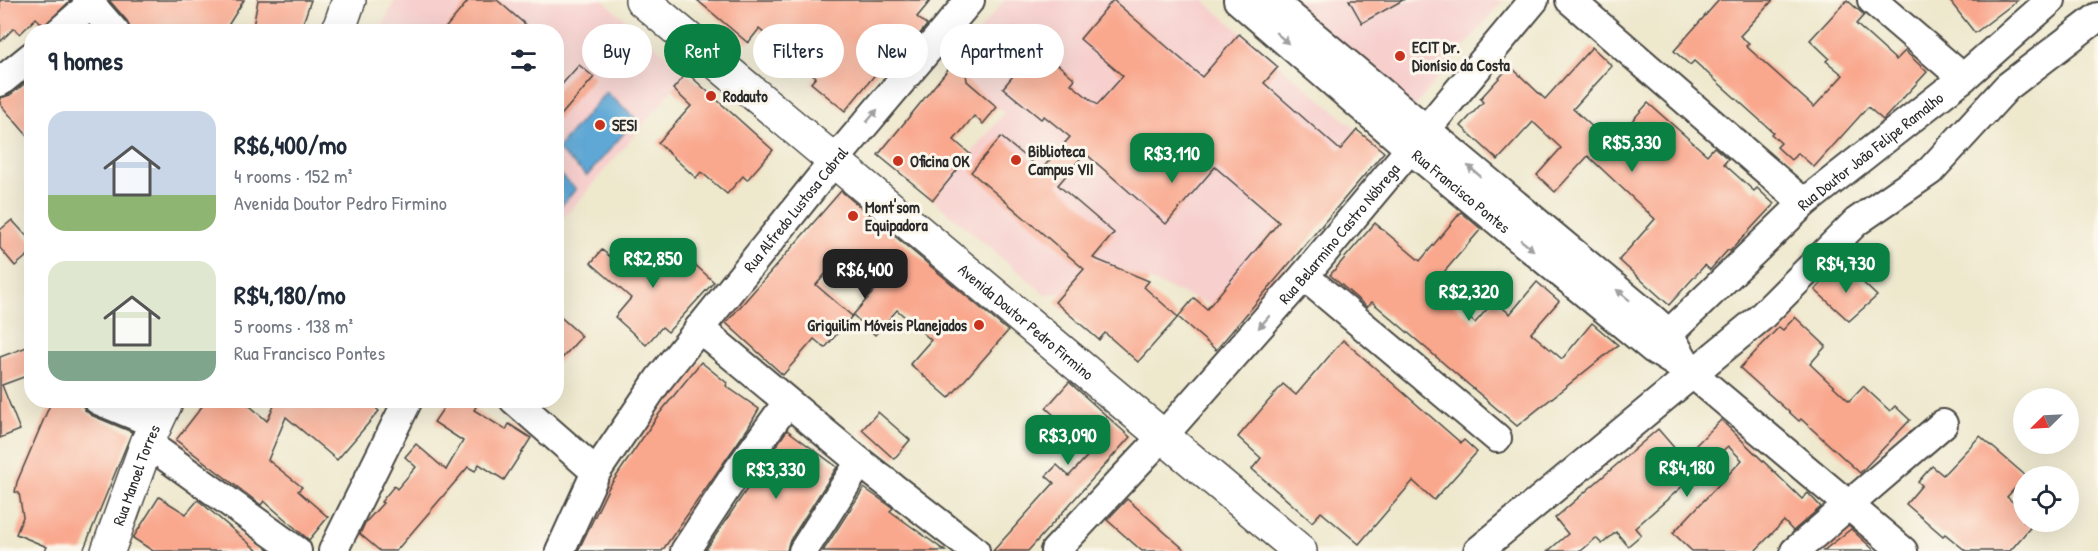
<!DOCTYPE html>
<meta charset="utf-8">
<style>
:root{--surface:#fff;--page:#f6f6f7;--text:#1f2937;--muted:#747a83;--accent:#0b8043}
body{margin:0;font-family:"Patrick Hand",sans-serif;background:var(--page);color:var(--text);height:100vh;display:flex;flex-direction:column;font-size:22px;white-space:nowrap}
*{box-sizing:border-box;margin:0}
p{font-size:20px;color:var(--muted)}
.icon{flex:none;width:33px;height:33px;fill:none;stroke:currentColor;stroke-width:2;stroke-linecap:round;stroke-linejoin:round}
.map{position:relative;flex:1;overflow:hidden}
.drawer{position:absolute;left:24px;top:24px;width:540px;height:384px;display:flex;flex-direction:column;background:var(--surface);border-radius:24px;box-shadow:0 6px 24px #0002}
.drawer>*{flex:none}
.banner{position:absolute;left:582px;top:24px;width:570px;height:54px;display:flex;gap:12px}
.needle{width:39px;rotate:246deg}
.fabs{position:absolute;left:2013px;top:388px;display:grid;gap:12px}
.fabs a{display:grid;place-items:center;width:66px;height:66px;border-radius:50%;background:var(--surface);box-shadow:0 6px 24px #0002;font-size:30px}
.price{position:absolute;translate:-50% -51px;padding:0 14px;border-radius:12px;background:var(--accent);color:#fff;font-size:20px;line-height:39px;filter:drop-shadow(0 2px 3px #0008)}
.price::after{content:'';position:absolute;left:50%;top:36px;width:18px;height:14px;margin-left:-9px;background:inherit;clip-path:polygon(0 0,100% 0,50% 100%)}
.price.active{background:#222;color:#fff}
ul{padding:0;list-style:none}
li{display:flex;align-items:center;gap:18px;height:150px;padding:0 24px}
li span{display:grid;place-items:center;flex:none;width:168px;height:120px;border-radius:18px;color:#555}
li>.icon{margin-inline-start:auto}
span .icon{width:72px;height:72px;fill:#fffc;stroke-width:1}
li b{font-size:26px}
h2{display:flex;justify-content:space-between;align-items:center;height:72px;padding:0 24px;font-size:26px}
.tag{padding:0 21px;border-radius:27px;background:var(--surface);box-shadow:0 6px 24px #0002;font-size:21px;line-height:54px}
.tag.active{background:var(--accent);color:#fff}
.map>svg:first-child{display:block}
</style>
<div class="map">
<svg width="2098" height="551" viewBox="0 0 2098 551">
<rect width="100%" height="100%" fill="#fbf7ec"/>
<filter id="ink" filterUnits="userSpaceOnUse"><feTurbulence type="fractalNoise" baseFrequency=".0167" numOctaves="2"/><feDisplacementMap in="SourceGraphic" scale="12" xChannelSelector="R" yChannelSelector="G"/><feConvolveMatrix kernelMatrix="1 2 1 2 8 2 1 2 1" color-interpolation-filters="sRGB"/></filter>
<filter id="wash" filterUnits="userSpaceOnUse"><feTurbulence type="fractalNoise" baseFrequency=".008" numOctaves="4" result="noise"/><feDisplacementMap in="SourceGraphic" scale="24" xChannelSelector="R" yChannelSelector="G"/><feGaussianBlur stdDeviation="1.35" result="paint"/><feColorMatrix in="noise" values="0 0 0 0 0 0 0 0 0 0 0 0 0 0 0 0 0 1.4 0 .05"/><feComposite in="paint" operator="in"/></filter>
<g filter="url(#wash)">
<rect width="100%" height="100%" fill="#eee8cd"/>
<g fill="#f7d0ce">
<polygon points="395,0 603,0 687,73 557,226 556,32 380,32"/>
<polygon points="1005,0 1203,0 1357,130 1211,305 1093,258 1062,294 1045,294 933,200 1004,113 967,81 964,65 957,58"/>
<polygon points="1278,0 1503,0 1410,112"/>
</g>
<g fill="#5ea8d6" stroke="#446a80" stroke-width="1.5">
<polygon points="606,92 636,119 587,176 557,149"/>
<polygon points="557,172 576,189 562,205 557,200"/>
</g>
<g id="blocks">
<g fill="#f9a88e" fill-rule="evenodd">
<polygon points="0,0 71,0 44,26 36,18 20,34 14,28 0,42"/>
<polygon points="109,0 244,0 224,32 131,32 127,21"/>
<polygon points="258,0 311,0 300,32 252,32"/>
<polygon points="469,0 497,0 534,32 442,32"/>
<polygon points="697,0 931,0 917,17 927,25 904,53 897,48 845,111 811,83 816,77 759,29 748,43"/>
<path d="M1113 0 1202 77 1239 34 1278 67 1264 83 1340 150 1357 130 1384 152 1216 350 1178 317 1138 362 1105 333 1099 340 1055 302 1084 269 971 172 1001 137 1041 170 1070 137 1044 116 1041 119 1003 88 1037 47 1075 79 1071 84 1097 105 1123 76 1080 39ZM1085 153 1166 224 1215 167 1279 222 1207 309 1194 298 1178 317 1144 287 1149 281 1093 258 1114 233 1058 185Z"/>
<polygon points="1349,0 1403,0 1362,23"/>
<polygon points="1719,0 1773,0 1740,36 1749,43 1746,46 1814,107 1843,75 1826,61 1829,58 1810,40 1847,0 1864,15 1856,24 1896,60 1905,51 1927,72 1883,120 1868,107 1814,167 1798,153 1791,160 1777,147 1781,143 1771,134 1773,132 1694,61 1690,65 1674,51"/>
<polygon points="1949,0 2018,0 1975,33"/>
<polygon points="1592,47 1612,66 1573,109 1611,144 1648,103 1707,155 1714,147 1728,159 1724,164 1754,191 1757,188 1774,204 1730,251 1728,250 1710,270 1705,265 1669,305 1619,260 1655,219 1588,156 1555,192 1537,175 1561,148 1533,122 1498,160 1461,126 1483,102 1480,99 1510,66 1545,99"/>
<polygon points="963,51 967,81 997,107 983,124 974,116 954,140 970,154 933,200 878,155"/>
<polygon points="579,65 594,77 556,121 556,91"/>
<polygon points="687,73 773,150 747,180 743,176 727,194 701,172 696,178 658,143 691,106 673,89"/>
<polygon points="32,78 32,141 0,104 0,98 10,95"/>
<polygon points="841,191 1008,331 949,398 910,364 931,340 897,310 875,335 853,315 882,282 855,258 847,267 838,259 816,285 852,316 825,348 814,339 783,375 726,323"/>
<polygon points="1461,212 1481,229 1432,286 1475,323 1494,301 1510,314 1537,282 1559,301 1531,333 1562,359 1592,323 1618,345 1517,426 1372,302 1367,307 1330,275 1375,223 1420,261"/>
<polygon points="12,220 32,242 32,252 15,266 0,248 0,230"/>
<polygon points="629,241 660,269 678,249 714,282 668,332 662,327 646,345 615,317 631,298 591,263 602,250 613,259"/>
<polygon points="1848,268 1877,296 1849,321 1815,290 1829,275 1836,281"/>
<polygon points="556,313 582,336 556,365"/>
<polygon points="1795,317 1826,346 1810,364 1849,401 1863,386 1890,411 1895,406 1910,420 1860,473 1801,419 1799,421 1740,368 1779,327 1783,330"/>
<polygon points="1343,340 1461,443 1464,440 1477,452 1434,500 1413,481 1359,544 1321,512 1312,522 1252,469 1261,458 1238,437 1283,384 1296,395"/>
<polygon points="32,345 32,374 2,385 20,430 0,438 0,357"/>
<polygon points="701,362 727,383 726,386 759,409 748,428 662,551 578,551 609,487 659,414"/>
<polygon points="1069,382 1130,437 1028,551 993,551 1054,483 1046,476 1057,465 1069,476 1093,450 1046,408"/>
<polygon points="52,400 82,400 85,410 91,415 132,432 83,551 45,551 47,547 16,534 23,517 19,493 15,492 17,482"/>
<polygon points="207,400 243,400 267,421 274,406 268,400 367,400 379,411 337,460 286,417 268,460 302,487 298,491 328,517 309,540 264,501 261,505 176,440"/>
<polygon points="449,400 480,400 474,410 506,430 509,424 531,438 504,480 479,464 475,471 468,467 396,551 380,551 360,534 365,523 383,503 381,502 394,486 397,489 416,467 405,457 416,444 446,470 463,441 434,422"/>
<polygon points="878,412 910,440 894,459 862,430"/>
<polygon points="1721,420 1802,499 1808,493 1821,507 1793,531 1784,521 1755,551 1692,551 1673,533 1742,460 1728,446 1635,528 1641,535 1628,546 1616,532 1602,544 1596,538 1581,551 1548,551 1568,534 1555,518 1658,429 1683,458"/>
<polygon points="787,430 837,467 789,542 787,551 705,551"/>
<polygon points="1980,436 2026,476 2007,497 2024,512 2024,522 2035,522 2010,551 1966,551 1945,534 1943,536 1906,504 1922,485 1918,482 1932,466 1943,475"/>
<polygon points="864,488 893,508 890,511 945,551 823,551"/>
<polygon points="159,497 186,514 198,500 258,551 153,551 133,538"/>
<polygon points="1127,499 1186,551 1142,551 1107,520"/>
<polygon points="1851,529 1875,551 1823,551"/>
</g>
</g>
</g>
<g filter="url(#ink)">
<use href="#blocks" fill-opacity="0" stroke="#484743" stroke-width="1.5"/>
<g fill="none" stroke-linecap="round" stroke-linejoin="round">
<defs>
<g id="minor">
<polyline points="87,0 115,32"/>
<path id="s1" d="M1238 0 1409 148 1653 349 1693 374 1903 551"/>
<polyline points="1271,0 1649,316 1668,333 1690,370"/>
<polyline points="1570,0 1804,203"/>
<polyline points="1872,0 1963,78"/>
<polyline points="59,32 91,4"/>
<polyline points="0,82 32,56"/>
<polyline points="1304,276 1497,438"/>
<polyline points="699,328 860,462 975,551"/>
<path id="s2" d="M1656 346 1804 203 1963 78 2051 0"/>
<polyline points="98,400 156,424"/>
<polyline points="514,400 596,472"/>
<polyline points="147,443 297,551"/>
<polyline points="333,551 408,400"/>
<path id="s3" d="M560 551 596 472 659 379 834 161 970 0"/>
<polyline points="685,551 739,469 787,403"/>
<polyline points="803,551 860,462"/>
<path id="s4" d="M1055 551 1163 436 1304 276 1534 0"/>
<polyline points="1478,551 1760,318 1856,222 1930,171 2007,87 2098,17"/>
<polyline points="1795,551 1943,424"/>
</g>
<g id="major">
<path id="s5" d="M642 0 1300 551"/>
<polyline points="338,32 349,0"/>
<path id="s6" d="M108 551 147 443 167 400"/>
</g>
</defs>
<use href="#minor" stroke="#484743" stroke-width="32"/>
<use href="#major" stroke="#484743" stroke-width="36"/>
<use href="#minor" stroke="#fff" stroke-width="28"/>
<use href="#major" stroke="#fff" stroke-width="33"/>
</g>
<defs><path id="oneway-solid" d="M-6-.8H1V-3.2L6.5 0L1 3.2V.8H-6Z" transform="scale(1.5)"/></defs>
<g fill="#a0a0a0">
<use href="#oneway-solid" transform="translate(1282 38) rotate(41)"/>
<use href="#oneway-solid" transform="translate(872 116) rotate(-50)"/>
<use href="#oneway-solid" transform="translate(1474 171) rotate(-140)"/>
<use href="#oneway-solid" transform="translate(1527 245) rotate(39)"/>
<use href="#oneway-solid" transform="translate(1623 295) rotate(-141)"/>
<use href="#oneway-solid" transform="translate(1264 322) rotate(131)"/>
</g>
</g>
<g fill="#c8321e" stroke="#fbf7ec" stroke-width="2">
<circle cx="1400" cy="56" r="6"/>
<circle cx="711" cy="96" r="6"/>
<circle cx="600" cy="125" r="6"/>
<circle cx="1016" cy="160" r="6"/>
<circle cx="898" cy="161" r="6"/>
<circle cx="853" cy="216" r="6"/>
<circle cx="979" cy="325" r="6"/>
</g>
<g text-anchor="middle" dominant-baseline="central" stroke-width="6" stroke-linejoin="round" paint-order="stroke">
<g font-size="16" font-weight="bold" fill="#2b2b2b" stroke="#fbf7ec" text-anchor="start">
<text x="1412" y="47">ECIT Dr.<tspan x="1412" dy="18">Dionísio da Costa</tspan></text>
<text x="723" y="96">Rodauto</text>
<text x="612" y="125">SESI</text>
<text x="1028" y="151">Biblioteca<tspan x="1028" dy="18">Campus VII</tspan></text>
<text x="910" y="161">Oficina OK</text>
<text x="865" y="207">Mont'som<tspan x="865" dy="18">Equipadora</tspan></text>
<text x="967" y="325" text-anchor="end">Griguilim Móveis Planejados</text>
</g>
<g font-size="16" fill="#2b2b2b" stroke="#fbf7ec">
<text stroke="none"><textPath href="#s2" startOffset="290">Rua Doutor João Felipe Ramalho</textPath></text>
<text stroke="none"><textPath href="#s1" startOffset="294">Rua Francisco Pontes</textPath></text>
<text stroke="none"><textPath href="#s3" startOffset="417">Rua Alfredo Lustosa Cabral</textPath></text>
<text stroke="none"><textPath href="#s4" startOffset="426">Rua Belarmino Castro Nóbrega</textPath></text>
<text stroke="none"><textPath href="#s5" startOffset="501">Avenida Doutor Pedro Firmino</textPath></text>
<text stroke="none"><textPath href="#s6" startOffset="81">Rua Manoel Torres</textPath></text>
</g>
</g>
</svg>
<div class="fabs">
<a><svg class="needle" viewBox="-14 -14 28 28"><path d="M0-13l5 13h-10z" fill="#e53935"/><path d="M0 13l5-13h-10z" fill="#747a83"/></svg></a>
<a><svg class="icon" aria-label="locate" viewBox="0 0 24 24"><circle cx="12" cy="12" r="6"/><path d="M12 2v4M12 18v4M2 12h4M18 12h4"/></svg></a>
</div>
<b class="price" style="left:1632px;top:173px">R$5,330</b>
<b class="price" style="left:1172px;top:184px">R$3,110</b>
<b class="price" style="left:653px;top:289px">R$2,850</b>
<b class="price" style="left:1846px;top:294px">R$4,730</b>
<b class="price active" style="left:865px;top:300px">R$6,400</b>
<b class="price" style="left:1469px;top:322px">R$2,320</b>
<b class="price" style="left:1068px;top:466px">R$3,090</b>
<b class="price" style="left:1687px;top:498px">R$4,180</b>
<b class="price" style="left:776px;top:500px">R$3,330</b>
<div class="banner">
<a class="tag">Buy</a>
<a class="tag active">Rent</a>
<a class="tag">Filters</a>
<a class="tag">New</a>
<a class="tag">Apartment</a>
</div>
<section class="drawer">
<h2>9 homes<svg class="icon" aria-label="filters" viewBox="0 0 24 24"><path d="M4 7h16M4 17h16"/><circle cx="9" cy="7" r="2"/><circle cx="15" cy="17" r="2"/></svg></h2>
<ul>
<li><span style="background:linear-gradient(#c9d6e8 70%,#8fb573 0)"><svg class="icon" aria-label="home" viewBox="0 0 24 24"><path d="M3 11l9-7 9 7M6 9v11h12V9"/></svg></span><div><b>R$6,400/mo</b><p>4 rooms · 152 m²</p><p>Avenida Doutor Pedro Firmino</p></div></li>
<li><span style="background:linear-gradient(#dfe7d0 75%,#7fa58c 0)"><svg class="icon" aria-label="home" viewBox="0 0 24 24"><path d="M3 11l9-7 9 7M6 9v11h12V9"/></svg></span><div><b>R$4,180/mo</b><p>5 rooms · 138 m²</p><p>Rua Francisco Pontes</p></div></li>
</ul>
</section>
</div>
